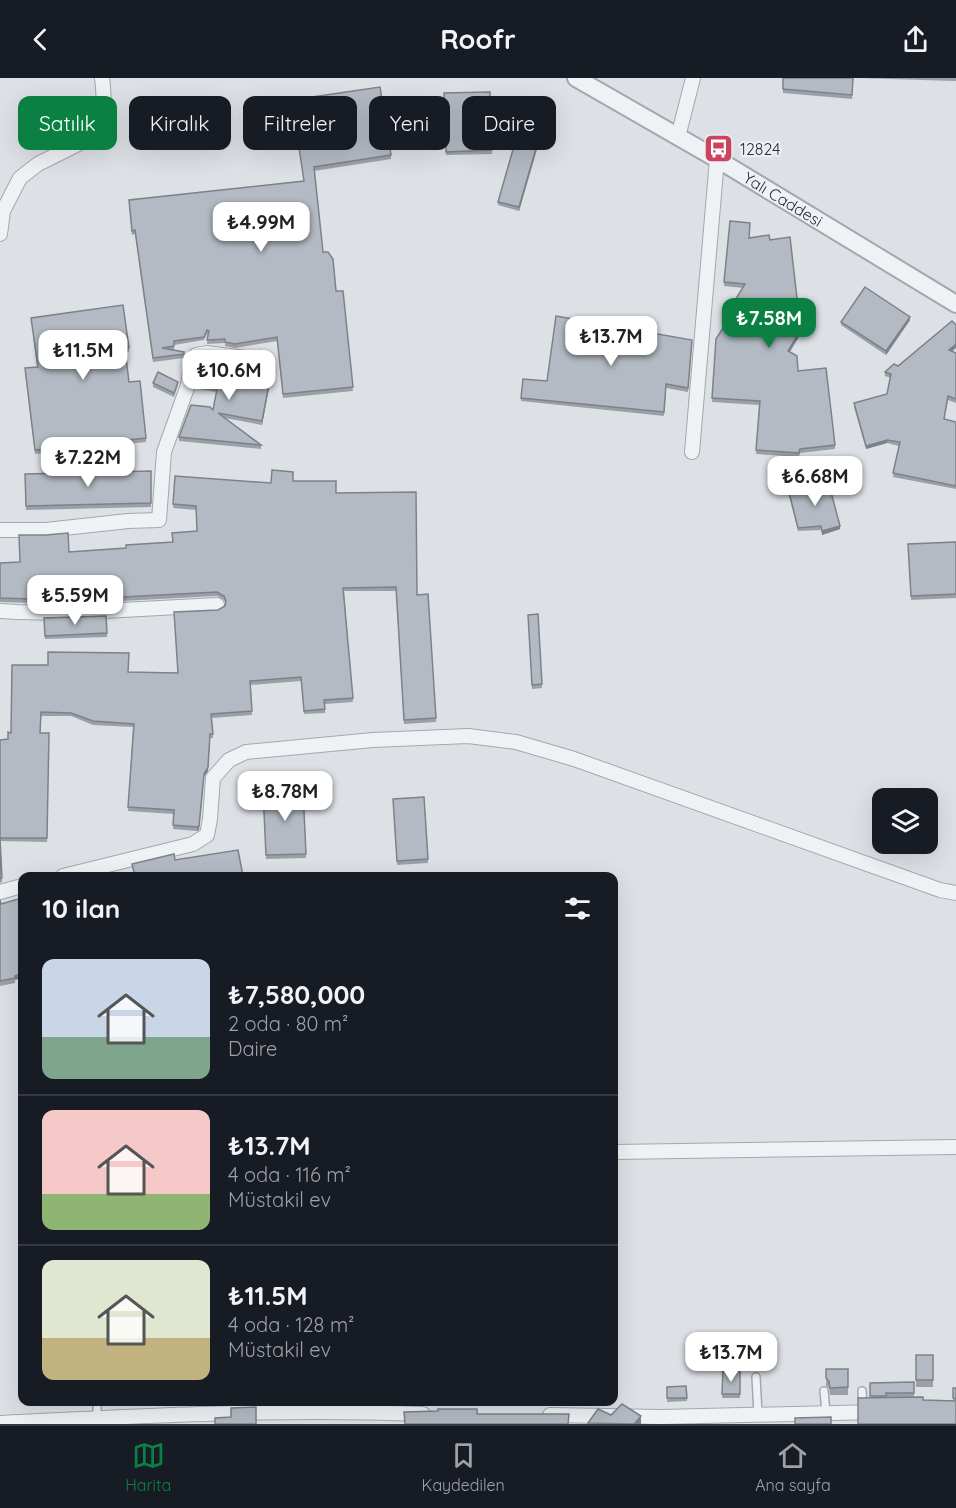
<!DOCTYPE html>
<html lang="tr">
<meta charset="utf-8">
<style>
:root{--surface:#171b24;--page:#20242c;--text:#f1f3f6;--muted:#9ea1a6;--line:#363941;--accent:#0b8043}
body{margin:0;font-family:Quicksand,sans-serif;background:var(--page);color:var(--text);height:100vh;display:flex;flex-direction:column;font-size:22px;white-space:nowrap}
*{box-sizing:border-box;margin:0}
p{font-size:20px;color:var(--muted)}
.icon{flex:none;width:33px;height:33px;fill:none;stroke:currentColor;stroke-width:2;stroke-linecap:round;stroke-linejoin:round}
.map{position:relative;flex:1;overflow:hidden}
.drawer{position:absolute;left:18px;top:794px;width:600px;height:534px;display:flex;flex-direction:column;background:var(--surface);border-radius:12px;box-shadow:0 6px 24px #0002}
.drawer>*{flex:none}
.banner{position:absolute;left:18px;top:18px;width:600px;height:54px;display:flex;gap:12px}
.buttons{position:absolute;left:872px;top:710px;display:grid;gap:12px}
.buttons a{display:grid;place-items:center;width:66px;height:66px;border-radius:12px;background:var(--surface);box-shadow:0 6px 24px #0002;font-size:30px}
.price{position:absolute;translate:-50% -51px;padding:0 14px;border-radius:12px;background:#fff;color:#222;font-size:20px;line-height:39px;filter:drop-shadow(0 2px 3px #0008)}
.price::after{content:'';position:absolute;left:50%;top:36px;width:18px;height:14px;margin-left:-9px;background:inherit;clip-path:polygon(0 0,100% 0,50% 100%)}
.price.current{background:var(--accent);color:#fff}
ul{padding:0;list-style:none}
li{display:flex;align-items:center;gap:18px;height:150px;padding:0 24px}
li+li{border-top:2px solid var(--line)}
li span{display:grid;place-items:center;flex:none;width:168px;height:120px;border-radius:12px;color:#555}
li>.icon{margin-inline-start:auto}
span .icon{width:72px;height:72px;fill:#fffc;stroke-width:1}
li b{font-size:26px}
h2{display:flex;justify-content:space-between;align-items:center;height:72px;padding:0 24px;font-size:26px}
.tag{padding:0 21px;border-radius:12px;background:var(--surface);box-shadow:0 6px 24px #0002;font-size:21px;line-height:54px}
.tag.current{background:var(--accent);color:#fff}
header{display:flex;justify-content:space-between;align-items:center;height:78px;padding:0 24px;background:var(--surface);font-size:27px;font-weight:700}
.dock{display:flex;justify-content:space-around;align-items:center;height:84px;border-top:2px solid var(--line);background:var(--surface);font-size:16px;color:var(--muted)}
.dock a{display:grid;justify-items:center;gap:3px}
.dock .current{color:var(--accent)}
.map>svg:first-child{display:block}
</style>
<header><svg class="icon" aria-label="back" viewBox="0 0 24 24"><path d="M15 5l-7 7 7 7"/></svg>Roofr<svg class="icon" aria-label="share" viewBox="0 0 24 24"><path d="M12 15V3M7 8l5-5 5 5M5 13v7h14v-7"/></svg></header>
<div class="map">
<svg width="956" height="1346" viewBox="0 0 956 1346">
<rect width="100%" height="100%" fill="#dde1e6"/>
<g fill="none" stroke-linecap="round" stroke-linejoin="round">
<defs>
<g id="service">
<polyline points="756,1299 758,1336"/>
<polyline points="824,1313 826,1334"/>
<polyline points="862,1313 863,1328"/>
<polyline points="97,1340 97,1323"/>
</g>
<g id="minor">
<polyline points="678,59 693,0"/>
<polyline points="0,156 3,133 20,100 38,86 82,64 98,47 104,29 103,9 102,0"/>
<polyline points="692,374 717,81"/>
<polyline points="0,452 46,452 128,443 159,442 164,374 188,307 192,284 196,277 207,275 262,282"/>
<polyline points="0,533 17,534 65,535 217,527"/>
<polyline points="63,798 193,766 207,757 210,741 213,700 229,682 246,674 373,662 468,658 516,664 574,681 940,812 956,815"/>
<polyline points="0,814 22,808"/>
<polyline points="614,1074 956,1069"/>
<polyline points="550,1337 661,1339 876,1334"/>
<path d="M0 1345C141 1338 282 1330 423 1336"/>
</g>
<g id="tertiary">
<path id="s1" d="M576 0 717 81 956 226"/>
</g>
</defs>
<use href="#service" stroke="#a3a8b0" stroke-width="10"/>
<use href="#minor" stroke="#a3a8b0" stroke-width="16"/>
<use href="#tertiary" stroke="#a3a8b0" stroke-width="20"/>
<use href="#service" stroke="#eff2f5" stroke-width="7"/>
<use href="#minor" stroke="#eff2f5" stroke-width="14"/>
<use href="#tertiary" stroke="#eff2f5" stroke-width="16"/>
</g>
<g fill="#9ba0a8">
<polygon points="783,0 853,0 852,21 783,15"/>
<polygon points="858,0 956,0 956,3 953,3"/>
<polygon points="490,14 492,76 446,77 444,15"/>
<polygon points="292,22 391,77 391,81 314,93 323,174 336,213 353,313 283,320 277,263 235,270 225,268 225,265 207,266 208,256 207,256 204,262 174,267 174,272 184,274 184,280 153,284 135,156 132,157 129,126 304,103"/>
<polygon points="541,57 519,133 498,127 498,124"/>
<polygon points="749,160 770,162 798,229 798,233 773,236 800,257 790,274 798,293 835,367 835,371 800,375 799,379 756,376 759,327 712,324 716,261 730,238 728,237 728,234 743,210 724,208 724,204"/>
<polygon points="31,240 129,270 129,274 125,274 129,304 146,360 146,364 35,376 25,294 37,289"/>
<polygon points="910,242 886,277 841,247 841,244"/>
<polygon points="692,262 688,314 666,310 664,338 521,323 521,320 547,303"/>
<polygon points="952,273 956,275 956,325 948,322 944,341 956,344 956,411 893,399 899,368 887,365 866,371 854,329 854,325 887,316 891,300 885,298 885,294 898,288"/>
<polygon points="272,294 262,347 225,340 261,367 261,371 179,363 179,359 213,332 217,314 198,311 198,307"/>
<polygon points="153,305 178,307 174,319 153,309"/>
<polygon points="151,393 151,429 26,432 25,396"/>
<polygon points="175,398 271,405 293,403 336,415 417,517 428,516 436,644 404,646 396,513 344,513 353,624 325,626 325,635 304,636 301,603 250,607 252,637 212,640 213,660 210,660 208,693 204,699 199,752 197,753 173,751 174,736 128,733 133,649 93,647 71,638 41,638 40,655 49,655 47,764 0,763 2,804 0,805 0,662 8,661 11,655 12,587 128,594 177,595 218,532 225,528 225,525 224,522 217,518 65,526 0,524 0,485 20,484 69,474 126,470 173,464 197,453 196,432 173,430"/>
<polygon points="789,414 840,451 822,457 821,452 798,453 789,418"/>
<polygon points="956,464 956,520 911,522 908,466"/>
<polygon points="538,536 542,610 532,611 528,537"/>
<polygon points="44,540 107,555 107,559 45,561"/>
<polygon points="303,712 306,780 266,781 263,713"/>
<polygon points="424,719 428,785 397,787 393,721"/>
<polygon points="21,816 22,816 15,905 0,908 0,822 1,826 21,820"/>
<rect x="916" y="1277" width="17" height="32"/>
<polygon points="826,1291 848,1291 848,1317 830,1317 829,1310 826,1308"/>
<polygon points="723,1293 740,1293 740,1320 722,1320"/>
<polygon points="914,1304 914,1319 923,1322 953,1323 953,1310 956,1310 956,1346 870,1320 870,1305"/>
<polygon points="686,1308 687,1323 667,1324 667,1309"/>
</g>
<g fill="#7e8288">
<polygon points="541,53 541,57 519,133 519,129"/>
<polygon points="910,239 910,242 886,277 886,273"/>
<polygon points="800,253 800,257 788,276 788,273"/>
<polygon points="956,266 956,270 949,276 949,272"/>
<polygon points="272,290 272,294 262,347 262,343"/>
<polygon points="887,362 887,365 866,371 866,368"/>
<polygon points="840,448 840,451 822,457 822,453"/>
<polygon points="210,656 208,693 204,699 199,752 197,753"/>
<polygon points="22,895 22,900 15,902 15,898"/>
<polygon points="641,1338 641,1346 634,1346"/>
</g>
<g fill="#b4bac3" stroke="#7e8288" stroke-width="1.5">
<polygon points="783,0 853,0 852,17 783,11"/>
<polygon points="380,9 391,77 314,89 323,174 328,174 333,181 336,213 343,213 353,309 283,316 277,259 235,266 225,264 225,261 207,262 209,253 207,252 204,259 174,263 174,268 162,270 184,274 184,276 153,280 135,152 132,153 129,122 304,103 292,22"/>
<polygon points="490,14 492,72 446,74 444,15"/>
<polygon points="520,47 541,53 519,129 498,124"/>
<polygon points="730,143 750,145 749,160 769,157 770,162 790,159 798,229 767,233 800,253 788,273 797,278 798,293 826,290 835,367 800,371 799,375 756,372 760,323 712,320 716,261 732,236 728,234 745,206 724,204"/>
<polygon points="865,209 910,239 886,273 841,244"/>
<polygon points="123,227 129,270 125,271 129,304 140,303 146,360 35,372 25,290 38,289 31,240"/>
<polygon points="556,238 692,262 688,310 666,306 664,334 521,320 523,301 547,303"/>
<polygon points="952,243 956,247 956,266 949,272 956,275 956,321 948,318 944,341 956,344 956,408 893,395 900,364 887,362 866,368 854,325 887,316 891,296 885,294 894,286 898,288"/>
<polygon points="208,280 272,290 262,343 218,335 261,367 179,359 191,327 210,329 213,332 217,311 198,307"/>
<polygon points="158,294 178,304 174,315 153,305"/>
<polygon points="272,392 293,394 293,403 336,403 336,415 416,414 417,517 428,516 436,640 404,642 396,509 343,510 353,620 324,622 325,631 304,633 301,599 250,603 252,633 211,636 213,656 210,656 208,689 204,696 199,748 197,749 173,747 174,732 128,729 134,646 93,643 71,635 41,634 40,655 49,655 47,760 0,760 0,662 8,661 8,654 11,655 12,587 48,587 48,574 129,575 128,594 178,595 174,534 218,532 225,528 226,523 224,518 217,514 65,522 0,520 0,485 20,484 19,457 46,457 68,455 69,474 126,470 126,467 173,464 172,455 197,453 196,428 173,426 175,398 271,405"/>
<polygon points="151,393 151,425 26,428 25,396"/>
<polygon points="828,403 840,448 822,453 821,448 798,450 789,414"/>
<polygon points="956,464 956,516 911,518 908,466"/>
<polygon points="538,536 542,606 532,607 528,537"/>
<polygon points="106,538 107,555 45,558 44,540"/>
<polygon points="303,712 306,776 266,777 263,713"/>
<polygon points="424,719 428,781 397,783 393,721"/>
<polygon points="0,760 2,800 0,801"/>
<polygon points="238,772 243,798 135,798 132,786 174,776 175,782"/>
<polygon points="21,816 22,816 22,895 15,898 15,900 0,903 0,822 1,826 22,820"/>
<rect x="916" y="1277" width="17" height="25"/>
<polygon points="826,1291 848,1291 848,1309 830,1310 829,1303 826,1300"/>
<polygon points="723,1293 740,1293 740,1316 722,1316"/>
<polygon points="914,1304 914,1315 886,1315 886,1318 870,1318 870,1305"/>
<polygon points="686,1308 687,1320 667,1320 667,1309"/>
<polygon points="953,1310 956,1310 956,1321 953,1320"/>
<polygon points="923,1319 923,1322 956,1323 956,1346 858,1346 858,1320"/>
<polygon points="622,1326 641,1338 634,1346 588,1345 598,1331 611,1337"/>
<polygon points="256,1329 256,1346 215,1346 215,1340 231,1339 231,1330"/>
<polygon points="438,1331 477,1331 477,1336 569,1336 568,1346 405,1346 404,1334 438,1333"/>
<polygon points="831,1339 831,1346 795,1346 795,1340"/>
</g>
<defs>
<symbol id="bus-square" viewBox="-11 -11 22 22"><rect x="-9" y="-9" width="18" height="18" rx="4" fill="#cb435c" stroke="#ecf0f4"/><path d="M-5-6H5V4H4V6H2V4H-2V6H-4V4H-5ZM-3.5-4V0h7V-4ZM-3.5 1.2v1.5H-2V1.2ZM2 1.2v1.5H3.5V1.2Z" fill="#fff"/></symbol>
</defs>
<g fill-rule="evenodd">
<use href="#bus-square" x="702" y="54" width="33" height="33"/>
</g>
<g text-anchor="middle" dominant-baseline="central" stroke-width="4.5" stroke-linejoin="round" paint-order="stroke">
<g font-size="16" fill="#27303d" stroke="#ecf0f4" text-anchor="start">
<text x="740" y="71">12824</text>
</g>
<g font-size="16" fill="#27303d" stroke="#ecf0f4">
<text stroke="none"><textPath href="#s1" startOffset="240">Yalı Caddesi</textPath></text>
</g>
</g>
</svg>
<div class="buttons">
<a><svg class="icon" aria-label="layers" viewBox="0 0 24 24"><path d="M12 4l9 5-9 5-9-5zM3 14l9 5 9-5"/></svg></a>
</div>
<b class="price" style="left:261px;top:175px">₺4.99M</b>
<b class="price current" style="left:769px;top:271px">₺7.58M</b>
<b class="price" style="left:611px;top:289px">₺13.7M</b>
<b class="price" style="left:83px;top:303px">₺11.5M</b>
<b class="price" style="left:229px;top:323px">₺10.6M</b>
<b class="price" style="left:88px;top:410px">₺7.22M</b>
<b class="price" style="left:815px;top:429px">₺6.68M</b>
<b class="price" style="left:75px;top:548px">₺5.59M</b>
<b class="price" style="left:285px;top:744px">₺8.78M</b>
<b class="price" style="left:731px;top:1305px">₺13.7M</b>
<div class="banner">
<a class="tag current">Satılık</a>
<a class="tag">Kiralık</a>
<a class="tag">Filtreler</a>
<a class="tag">Yeni</a>
<a class="tag">Daire</a>
</div>
<section class="drawer">
<h2>10 ilan<svg class="icon" aria-label="filters" viewBox="0 0 24 24"><path d="M4 7h16M4 17h16"/><circle cx="9" cy="7" r="2"/><circle cx="15" cy="17" r="2"/></svg></h2>
<ul>
<li><span style="background:linear-gradient(#c9d6e8 65%,#7fa58c 0)"><svg class="icon" aria-label="home" viewBox="0 0 24 24"><path d="M3 11l9-7 9 7M6 9v11h12V9"/></svg></span><div><b>₺7,580,000</b><p>2 oda · 80 m²</p><p>Daire</p></div></li>
<li><span style="background:linear-gradient(#f6c9c9 70%,#8fb573 0)"><svg class="icon" aria-label="home" viewBox="0 0 24 24"><path d="M3 11l9-7 9 7M6 9v11h12V9"/></svg></span><div><b>₺13.7M</b><p>4 oda · 116 m²</p><p>Müstakil ev</p></div></li>
<li><span style="background:linear-gradient(#dfe7d0 65%,#c2b280 0)"><svg class="icon" aria-label="home" viewBox="0 0 24 24"><path d="M3 11l9-7 9 7M6 9v11h12V9"/></svg></span><div><b>₺11.5M</b><p>4 oda · 128 m²</p><p>Müstakil ev</p></div></li>
</ul>
</section>
</div>
<nav class="dock">
<a class="current"><svg class="icon" aria-label="map" viewBox="0 0 24 24"><path d="M3 6l6-2 6 2 6-2v14l-6 2-6-2-6 2zM9 4v14M15 6v14"/></svg>Harita</a>
<a><svg class="icon" aria-label="saved" viewBox="0 0 24 24"><path d="M7 4h10v16l-5-4-5 4z"/></svg>Kaydedilen</a>
<a><svg class="icon" aria-label="home" viewBox="0 0 24 24"><path d="M3 11l9-7 9 7M6 9v11h12V9"/></svg>Ana sayfa</a>
</nav>
